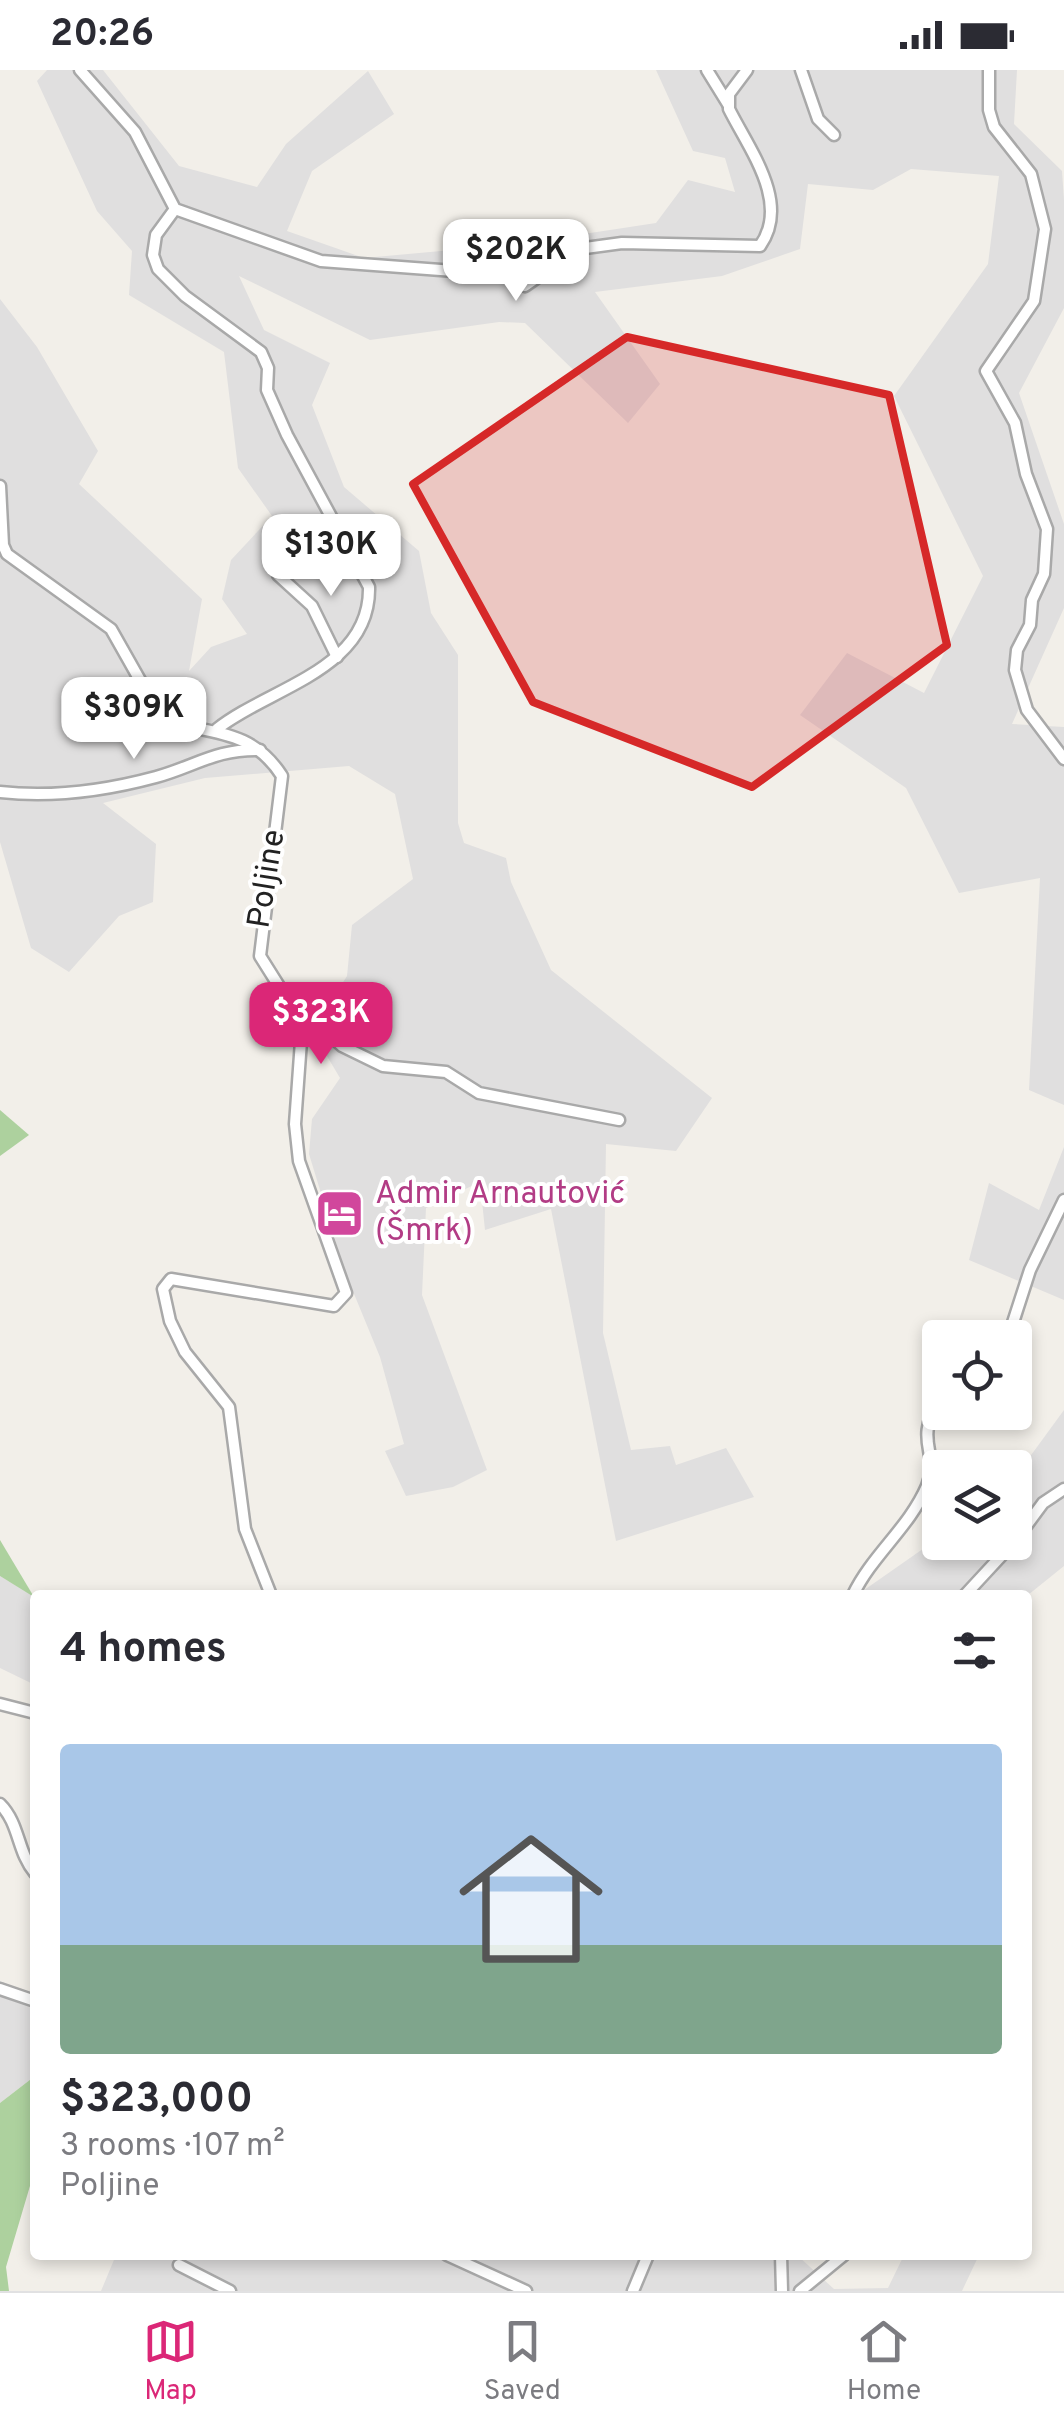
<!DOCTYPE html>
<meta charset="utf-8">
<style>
:root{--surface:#fff;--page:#f7f7f7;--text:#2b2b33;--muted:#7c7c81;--line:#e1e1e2;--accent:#db2777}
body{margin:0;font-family:Overpass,sans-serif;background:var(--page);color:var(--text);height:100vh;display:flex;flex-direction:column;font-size:38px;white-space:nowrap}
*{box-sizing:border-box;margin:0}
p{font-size:32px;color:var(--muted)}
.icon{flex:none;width:55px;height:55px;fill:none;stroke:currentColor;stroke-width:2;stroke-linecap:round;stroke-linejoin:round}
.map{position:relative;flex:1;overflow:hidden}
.details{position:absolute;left:30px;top:1520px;width:1002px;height:670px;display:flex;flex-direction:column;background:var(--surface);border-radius:10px;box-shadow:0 5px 15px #0003}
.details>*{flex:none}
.buttons{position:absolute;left:922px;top:1250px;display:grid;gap:20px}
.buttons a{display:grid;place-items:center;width:110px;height:110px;border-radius:10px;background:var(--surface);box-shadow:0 5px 15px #0003;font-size:50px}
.price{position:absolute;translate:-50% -85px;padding:0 22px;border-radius:20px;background:#fff;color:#222;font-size:32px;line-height:65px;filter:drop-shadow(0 2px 5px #0008)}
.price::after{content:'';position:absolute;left:50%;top:60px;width:30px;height:22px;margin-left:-15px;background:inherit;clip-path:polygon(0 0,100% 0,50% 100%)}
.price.active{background:var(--accent);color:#fff}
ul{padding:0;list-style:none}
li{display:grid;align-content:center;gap:20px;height:530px;padding:0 30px}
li+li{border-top:2px solid var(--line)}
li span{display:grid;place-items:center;height:310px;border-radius:10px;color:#555}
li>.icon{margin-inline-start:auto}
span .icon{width:180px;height:180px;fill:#fffc;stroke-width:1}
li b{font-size:42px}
h2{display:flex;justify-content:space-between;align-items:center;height:120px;padding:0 30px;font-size:42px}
.status{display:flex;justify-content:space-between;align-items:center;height:70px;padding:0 50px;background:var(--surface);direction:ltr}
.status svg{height:28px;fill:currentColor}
.menu{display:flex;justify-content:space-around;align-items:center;height:140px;border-top:2px solid var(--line);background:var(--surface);font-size:28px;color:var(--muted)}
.menu a{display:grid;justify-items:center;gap:5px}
.menu .active{color:var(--accent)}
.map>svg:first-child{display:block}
</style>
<div class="status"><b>20:26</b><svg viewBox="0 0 49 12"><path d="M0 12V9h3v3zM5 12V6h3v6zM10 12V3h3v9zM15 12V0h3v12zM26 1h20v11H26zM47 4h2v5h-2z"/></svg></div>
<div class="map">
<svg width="1064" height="2221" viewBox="0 0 1064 2221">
<rect width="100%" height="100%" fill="#f2efe9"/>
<g fill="#e0dfdf">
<polygon points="47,0 103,0 179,96 257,117 286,74 368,1 394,44 312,101 287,161 364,188 518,174 656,153 688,110 735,122 725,88 693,81 656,0 1017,0 1014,54 1062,101 1064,130 1064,238 1019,323 1064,454 1064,538 1012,654 1064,657 1064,1035 1029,1020 1040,808 959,823 906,718 800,645 847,583 924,623 983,506 894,326 988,194 999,106 911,99 873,120 808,114 800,179 722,206 595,222 660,314 628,353 525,253 499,252 370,270 239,206 264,260 330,293 312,335 344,417 419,481 431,543 458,585 458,753 464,773 506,788 511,812 551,900 712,1028 676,1081 606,1074 603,1263 631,1380 670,1376 676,1395 726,1378 754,1427 616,1471 551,1139 485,1160 480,1112 426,1138 422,1225 487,1400 453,1417 406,1426 385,1381 404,1374 380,1287 345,1202 309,1084 312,1049 340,1008 312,961 347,906 352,855 413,809 395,724 349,696 205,708 103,733 156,774 153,832 119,846 69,902 31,878 0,772 0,229 37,277 98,381 79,414 202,529 189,601 211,577 247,564 222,529 231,490 272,446 238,398 224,282 129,225 132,181 97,141 37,11"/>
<polygon points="1064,1077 1064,1230 969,1190 989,1113 1039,1140"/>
<polygon points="1064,1340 1064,1496 1028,1525 857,1525 940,1467 940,1472 1015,1472 1015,1407"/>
<polygon points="0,1506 35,1527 35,1615 0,1598"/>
<polygon points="0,1911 35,1926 35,2006 0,2033"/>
<polygon points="116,2185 797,2185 834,2219 888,2218 904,2185 979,2185 962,2221 101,2221"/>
</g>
<g fill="#add19e">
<polygon points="0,1040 29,1065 0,1086"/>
<polygon points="0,1470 34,1527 0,1506"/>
<polygon points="35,2006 35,2099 6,2197 9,2221 0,2221 0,2033"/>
</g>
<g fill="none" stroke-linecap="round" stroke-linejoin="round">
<defs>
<g id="street">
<path d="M80 0 135 62 175 139 321 191 454 201 490 193 525 216 578 179 622 173 760 176C791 133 749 79 729 39V24L747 0"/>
<polyline points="707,0 728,34"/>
<polyline points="801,0 818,49 834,65"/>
<polyline points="989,0 989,40 994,57 1031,104 1045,159 1034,231 986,301 1015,353 1026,404 1047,459 1044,504 1032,530 1030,555 1017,580 1015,600 1027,640 1064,689"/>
<path d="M175 139 156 165 153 185 158 199 185 226 261 282 268 298 267 320 287 365 369 517C371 600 268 618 217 659"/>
<path d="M0 416 3 475 7 484 111 559 163 651C212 664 252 659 282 706L260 886 282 921 301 971 295 1054 299 1091 346 1223 334 1236 171 1209 163 1219 170 1251 185 1282 229 1337 245 1459 271 1525"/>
<polyline points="278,505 312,536 337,587"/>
<path d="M0 722C52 728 104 721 156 707 196 696 215 679 260 680"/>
<polyline points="286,925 342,976 383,996 446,1002 479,1023 619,1050"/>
<polyline points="1008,1268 1030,1200 1064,1130"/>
<polyline points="1015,1471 1043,1433 1064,1419"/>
<path d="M853 1525C872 1485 909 1458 927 1416 941 1382 912 1374 940 1328"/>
<polyline points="965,1525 1014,1472"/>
<polyline points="0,1634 35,1643"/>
<path d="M0 1734C20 1754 17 1782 35 1803"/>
<polyline points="0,1919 35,1931"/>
<polyline points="447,2185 526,2221"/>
<polyline points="781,2185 782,2221"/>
<polyline points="179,2195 230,2221"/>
<polyline points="633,2221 648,2185"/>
<polyline points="800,2221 844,2185"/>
</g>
</defs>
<use href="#street" stroke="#a9a9a9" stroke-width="15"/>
<use href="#street" stroke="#fff" stroke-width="10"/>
</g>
<path fill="#d62828" fill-opacity="0.2" stroke="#d62828" stroke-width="8" stroke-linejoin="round" d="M627 267 889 325 947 575 752 717 533 632 413 414Z"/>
<defs>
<symbol id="hotel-square" viewBox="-11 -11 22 22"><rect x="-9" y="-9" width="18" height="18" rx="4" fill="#d1479c" stroke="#fff"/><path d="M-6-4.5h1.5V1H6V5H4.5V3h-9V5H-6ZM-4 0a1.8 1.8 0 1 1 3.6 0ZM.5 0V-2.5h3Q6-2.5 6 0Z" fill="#fff"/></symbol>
</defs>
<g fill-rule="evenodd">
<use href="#hotel-square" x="312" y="1116" width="55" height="55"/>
</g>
<g text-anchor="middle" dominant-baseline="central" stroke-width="8" stroke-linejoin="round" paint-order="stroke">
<g font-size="32" fill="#222" stroke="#fff">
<text transform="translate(268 809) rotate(-81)">Poljine</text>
</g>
<g font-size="32" fill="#b23c85" stroke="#fff" text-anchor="start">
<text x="375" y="1125">Admir Arnautović<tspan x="375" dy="37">(Šmrk)</tspan></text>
</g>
</g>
</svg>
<div class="buttons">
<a><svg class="icon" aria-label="locate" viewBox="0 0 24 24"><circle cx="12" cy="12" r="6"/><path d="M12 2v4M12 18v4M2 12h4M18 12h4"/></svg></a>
<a><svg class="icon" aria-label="layers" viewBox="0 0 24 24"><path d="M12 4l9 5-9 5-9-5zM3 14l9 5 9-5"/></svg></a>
</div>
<b class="price" style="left:516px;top:234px">$202K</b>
<b class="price" style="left:331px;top:529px">$130K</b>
<b class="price" style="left:134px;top:692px">$309K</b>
<b class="price active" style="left:321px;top:997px">$323K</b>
<section class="details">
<h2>4 homes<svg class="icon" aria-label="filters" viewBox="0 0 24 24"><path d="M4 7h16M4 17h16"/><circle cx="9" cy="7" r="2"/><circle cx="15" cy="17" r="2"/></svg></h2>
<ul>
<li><span style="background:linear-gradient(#a9c7e8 65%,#7fa58c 0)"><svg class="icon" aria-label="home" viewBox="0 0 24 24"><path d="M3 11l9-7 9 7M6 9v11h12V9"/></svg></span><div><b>$323,000</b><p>3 rooms · 107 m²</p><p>Poljine</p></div></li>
</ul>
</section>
</div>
<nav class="menu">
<a class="active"><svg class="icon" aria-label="map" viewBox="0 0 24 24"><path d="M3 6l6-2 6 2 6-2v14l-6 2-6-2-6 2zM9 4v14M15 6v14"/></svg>Map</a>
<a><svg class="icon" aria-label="saved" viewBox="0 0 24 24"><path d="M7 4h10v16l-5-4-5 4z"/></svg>Saved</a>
<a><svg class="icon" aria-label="home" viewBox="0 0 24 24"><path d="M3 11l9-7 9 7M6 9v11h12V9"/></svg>Home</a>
</nav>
